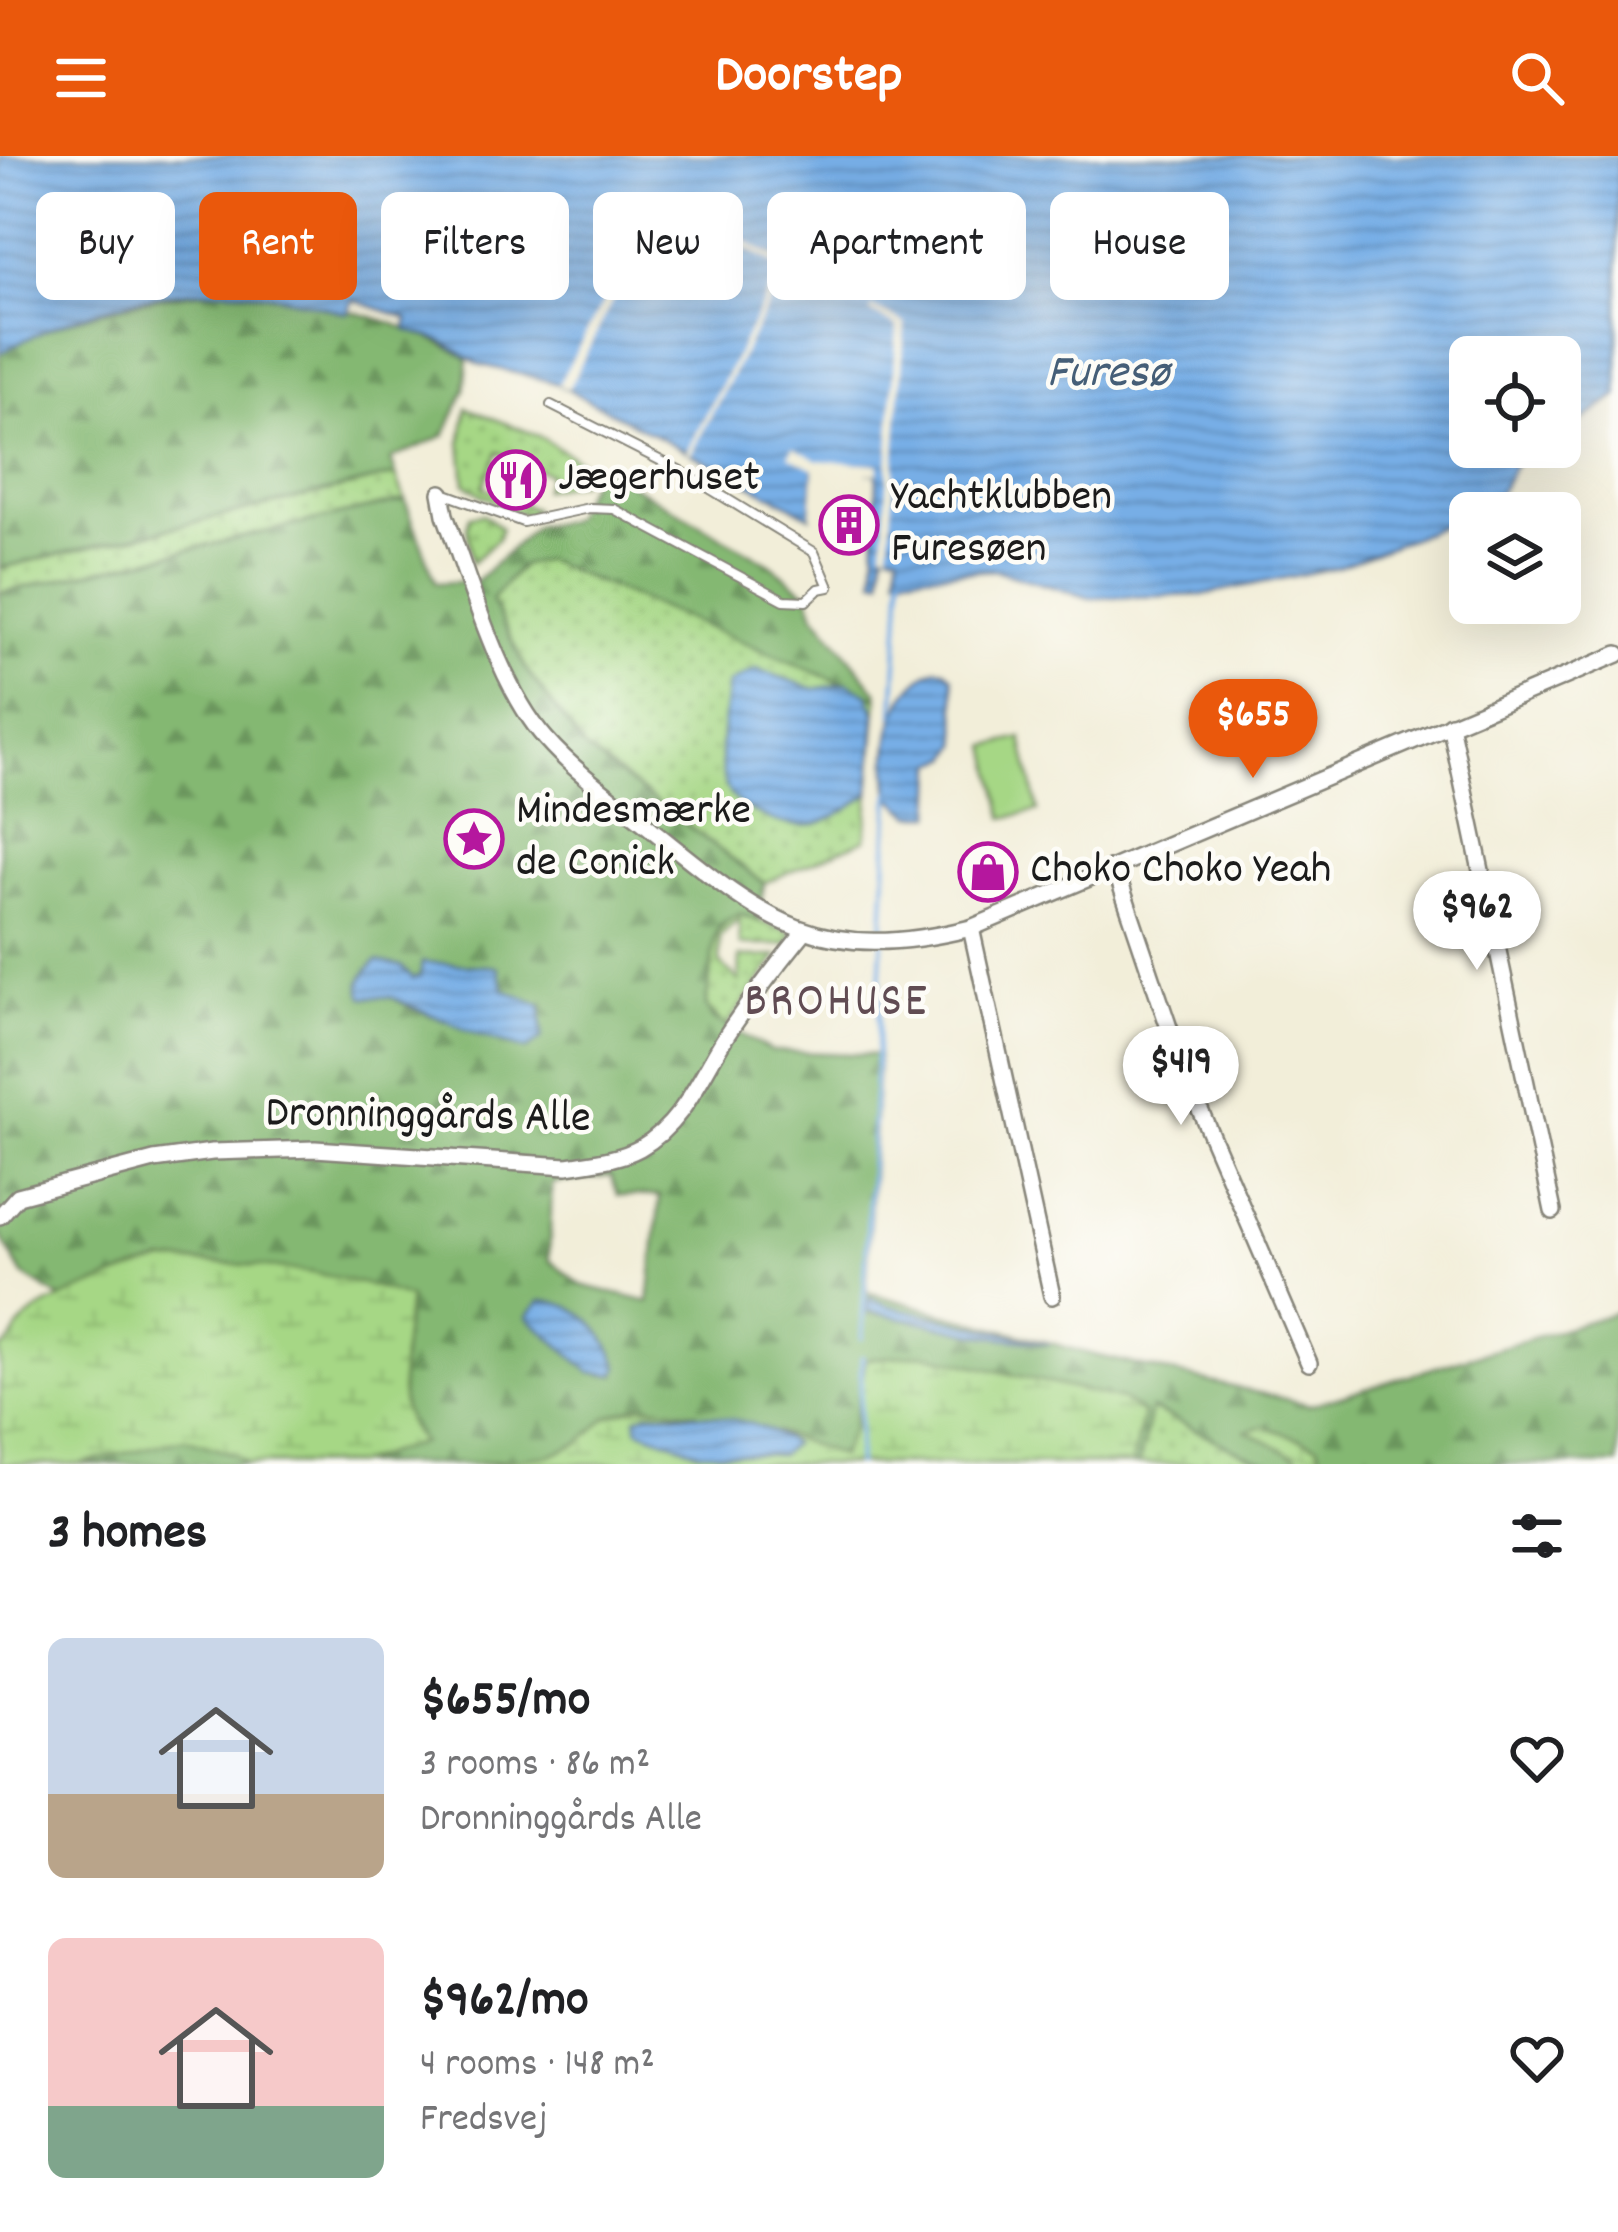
<!DOCTYPE html>
<meta charset="utf-8">
<style>
:root{--surface:#fff;--page:#f6f6f6;--text:#202124;--muted:#757577;--accent:#ea580c}
body{margin:0;font-family:Dekko,sans-serif;background:var(--page);color:var(--text);height:100vh;display:flex;flex-direction:column;font-size:45px;white-space:nowrap}
*{box-sizing:border-box;margin:0}
p{font-size:39px;color:var(--muted)}
.icon{flex:none;width:66px;height:66px;fill:none;stroke:currentColor;stroke-width:2;stroke-linecap:round;stroke-linejoin:round}
.map{position:relative;height:1308px;overflow:hidden}
.details{display:flex;flex-direction:column;background:var(--surface);flex:1}
.details>*{flex:none}
.top-card{position:absolute;left:36px;top:36px;width:1548px;height:108px;display:flex;gap:24px}
.buttons{position:absolute;left:1449px;top:180px;display:grid;gap:24px}
.buttons a{display:grid;place-items:center;width:132px;height:132px;border-radius:18px;background:var(--surface);box-shadow:0 12px 48px #0002;font-size:60px}
.price{position:absolute;translate:-50% -102px;padding:0 27px;border-radius:42px;background:#fff;color:#222;font-size:39px;line-height:78px;filter:drop-shadow(0 3px 6px #0008)}
.price::after{content:'';position:absolute;left:50%;top:72px;width:36px;height:27px;margin-left:-18px;background:inherit;clip-path:polygon(0 0,100% 0,50% 100%)}
.price.on{background:var(--accent);color:#fff}
ul{padding:0;list-style:none}
li{display:flex;align-items:center;gap:36px;height:300px;padding:0 48px}
li span{display:grid;place-items:center;flex:none;width:336px;height:240px;border-radius:18px;color:#555}
li>.icon{margin-inline-start:auto}
span .icon{width:144px;height:144px;fill:#fffc;stroke-width:1}
li b{font-size:51px}
h2{display:flex;justify-content:space-between;align-items:center;height:144px;padding:0 48px;font-size:51px}
.pill{padding:0 42px;border-radius:18px;background:var(--surface);box-shadow:0 12px 48px #0002;font-size:42px;line-height:108px}
.pill.on{background:var(--accent);color:#fff}
header{display:flex;justify-content:space-between;align-items:center;height:156px;padding:0 48px;background:var(--accent);color:#fff;font-size:54px;font-weight:800}
.map>svg:first-child{display:block}
</style>
<header><svg class="icon" aria-label="menu" viewBox="0 0 24 24"><path d="M4 6h16M4 12h16M4 18h16"/></svg>Doorstep<svg class="icon" aria-label="search" viewBox="0 0 24 24"><circle cx="10" cy="10" r="6"/><path d="M15 15l6 6"/></svg></header>
<div class="map">
<svg width="1618" height="1308" viewBox="0 0 1618 1308">
<defs>
<pattern id="green-dots" width="8" height="8" patternUnits="userSpaceOnUse" patternTransform="scale(3)"><rect width="8" height="8" fill="#a6d785"/><path d="M2 2h.1M6 6h.1" fill="none" stroke="#8eb872" stroke-width="1.8" stroke-linecap="round"/></pattern>
<pattern id="forest-firs" width="22" height="20" patternUnits="userSpaceOnUse" patternTransform="scale(3)"><rect width="22" height="20" fill="#84b872"/><path d="M5 1l3.5 6h-7zM16 11l3.5 6h-7z" fill="#6b955d"/></pattern>
<pattern id="wetland-marsh" width="20" height="14" patternUnits="userSpaceOnUse" patternTransform="scale(3)"><rect width="20" height="14" fill="#a6d785"/><path d="M1 5h8M5 5V1M11 12h8M15 12V8" fill="none" stroke="#8eb872"/></pattern>
<pattern id="water-rules" width="6" height="5" patternUnits="userSpaceOnUse" patternTransform="scale(3)"><rect width="6" height="5" fill="#77aee6"/><path d="M0 2.5h6" fill="none" stroke="#618dba"/></pattern>
</defs>
<rect width="100%" height="100%" fill="#fdfcf7"/>
<filter id="ink" filterUnits="userSpaceOnUse"><feTurbulence type="fractalNoise" baseFrequency=".00833" numOctaves="2"/><feDisplacementMap in="SourceGraphic" scale="24" xChannelSelector="R" yChannelSelector="G"/><feConvolveMatrix kernelMatrix="1 2 1 2 8 2 1 2 1" color-interpolation-filters="sRGB"/></filter>
<filter id="wash" filterUnits="userSpaceOnUse"><feTurbulence type="fractalNoise" baseFrequency=".004" numOctaves="4" result="noise"/><feDisplacementMap in="SourceGraphic" scale="48" xChannelSelector="R" yChannelSelector="G"/><feGaussianBlur stdDeviation="2.7" result="paint"/><feColorMatrix in="noise" values="0 0 0 0 0 0 0 0 0 0 0 0 0 0 0 0 0 1.4 0 .05"/><feComposite in="paint" operator="in"/></filter>
<g filter="url(#wash)">
<rect width="100%" height="100%" fill="#f2eed9"/>
<g fill="url(#green-dots)" stroke="#617a50" stroke-width="3">
<polygon points="467,252 537,279 588,310 580,326 543,334 549,318 498,296 483,331 534,353 529,361 481,339 465,327 461,286"/>
<polygon points="396,319 405,344 0,437 0,412"/>
<polygon points="483,358 501,372 498,382 472,407 467,371 470,360"/>
<polygon points="545,404 878,542 866,683 764,727 585,593 527,515 491,444 522,409"/>
<path d="M739 758 793 777 787 789H740L739 763 720 781V807L739 825 740 801 778 800 725 872 706 850C710 819 705 770 739 758Z"/>
<path d="M1150 1252C1193 1270 1231 1295 1275 1308H1139Z"/>
</g>
<g fill="url(#forest-firs)" stroke="#506a47" stroke-width="3" fill-rule="evenodd">
<path d="M220 134C295 139 406 161 468 203L465 234 445 279 391 303 396 319 0 412V197C69 158 141 142 220 134Z"/>
<path d="M598 310 770 408 808 438 815 458 877 535 878 542 545 404 521 409 491 444 527 515 585 593 764 727 759 765 739 758 720 769 715 782 706 850 712 862 771 895 878 899 866 1136 1094 1199 1311 1249 1618 1156V1308H1275C1231 1295 1193 1270 1151 1253L1139 1308H0V1193L9 1190 24 1165 63 1144 23 1119 0 1079V437L405 344 436 427 476 425 536 370 570 364ZM423 806 497 811 526 894 414 853 391 841 420 820ZM611 1020 618 1039 660 1040 649 1146 581 1129 549 1104 552 1027Z"/>
</g>
<g fill="url(#wetland-marsh)" stroke="#617a50" stroke-width="3">
<path d="M164 1105C247 1107 331 1113 409 1142 404 1181 388 1258 422 1286L357 1308H249L233 1298 185 1283 78 1308H0V1193C15 1187 13 1176 24 1165 47 1142 131 1115 164 1105Z"/>
<polygon points="925,1198 1122,1244 1143,1257 1132,1308 471,1308 550,1299 579,1287 607,1261 641,1249 698,1257 648,1257 792,1288 775,1275 840,1300 853,1271 866,1203"/>
<polygon points="1264,1270 1318,1289 1323,1308 1302,1308 1296,1300 1247,1275"/>
</g>
<polygon fill="#a6d785" stroke="#617a50" stroke-width="3" points="1022,582 1038,655 1004,662 988,590"/>
<g fill="url(#water-rules)" stroke="#4a6581" stroke-width="3">
<path d="M0 0H1618V240L1560 280V201H1470V291H1541L1516 306 1495 344 1450 367 1338 411 1202 439 1090 442 995 414 898 419 899 396 884 394 882 423H875L877 317 814 313 811 360 553 226 479 208 442 185 406 174 408 162 353 144 347 157C306 147 263 133 220 134 143 135 66 160 0 197Z"/>
<path d="M937 512 945 513 953 521 959 589 950 602 935 607 933 659H912L890 640C884 593 889 534 937 512Z"/>
<path d="M756 513 815 533 848 527 868 538 876 558 870 638C826 666 811 682 760 659 751 655 736 647 730 638 713 613 725 556 728 528Z"/>
<path d="M377 805 401 810 413 822 420 820 422 806 498 811 504 834 541 849 542 882 526 894 478 879 391 841H363C356 827 366 814 377 805Z"/>
<polygon points="869,1142 889,1150 1050,1188 986,1180 866,1154"/>
<path d="M540 1145C582 1146 604 1173 619 1211L614 1219 590 1216 527 1161Z"/>
<path d="M648 1257C695 1257 754 1259 792 1288L780 1299 700 1296 638 1273 636 1262Z"/>
</g>
<g fill="#f2eed9">
<polygon points="659,43 696,62 694,66 660,51 568,233 558,229"/>
<polygon points="739,82 829,130 826,135 786,115 691,298 687,296 781,112 737,88"/>
<polygon points="872,151 905,167 889,395 883,394 897,171 870,156"/>
<polygon points="793,291 818,304 879,308 878,317 867,317 867,323 819,320 816,363 811,360 814,313 789,300"/>
</g>
<g fill="none" stroke-linecap="round" stroke-linejoin="round">
<g stroke="#77aee6" stroke-width="4.5">
<polyline points="894,559 902,419"/>
<polyline points="862,1182 890,637"/>
<polyline points="857,1308 862,1201"/>
</g>
</g>
</g>
<g filter="url(#ink)">
<g fill="none" stroke-linecap="round" stroke-linejoin="round">
<defs>
<polyline id="lane" points="443,337 523,366 589,352 614,353 784,444 806,445 819,433 829,431 814,396 681,315 551,249"/>
<g id="street">
<path d="M441 337 445 359C470 426 499 531 546 583 575 616 616 645 650 672 764 764 816 810 971 772L1618 498"/>
<polyline points="1450,568 1553,1055"/>
<polyline points="1115,712 1185,919 1309,1207"/>
<polyline points="971,772 1052,1140"/>
<path d="M0 1060 18 1040 154 1004 212 996 315 993 567 1010C591 1006 618 1004 640 992 685 967 703 914 730 874 753 840 778 808 804 776"/>
</g>
</defs>
<use href="#lane" stroke="#87857a" stroke-width="12"/>
<use href="#street" stroke="#87857a" stroke-width="20"/>
<use href="#lane" stroke="#fff" stroke-width="8"/>
<use href="#street" stroke="#fff" stroke-width="15"/>
</g>
</g>
<defs>
<symbol id="restaurant-ring" viewBox="-11 -11 22 22"><circle r="9.5" fill="#fdfcf7" stroke="#b5179e" stroke-width="1.5"/><path d="M-5-6h1v4h1v-4h1v4h1v-4h1v5L-1.5 .5V6h-2V.5L-5-1ZM5-6V6H3V1.5H1.5Q1.5-4 5-6Z" fill="#b5179e"/></symbol>
<symbol id="building-ring" viewBox="-11 -11 22 22"><circle r="9.5" fill="#fdfcf7" stroke="#b5179e" stroke-width="1.5"/><path d="M-4-6H4V6H1V3H-1V6H-4ZM-2.5-4.3h1.7v1.8h-1.7ZM.8-4.3h1.7v1.8H.8ZM-2.5-1h1.7V.8h-1.7ZM.8-1h1.7V.8H.8Z" fill="#b5179e"/></symbol>
<symbol id="sight-ring" viewBox="-11 -11 22 22"><circle r="9.5" fill="#fdfcf7" stroke="#b5179e" stroke-width="1.5"/><path d="M0-6L1.8-2.2L6-1.7L2.9 1.2L3.7 5.4L0 3.3L-3.7 5.4L-2.9 1.2L-6-1.7L-1.8-2.2Z" fill="#b5179e"/></symbol>
<symbol id="shop-ring" viewBox="-11 -11 22 22"><circle r="9.5" fill="#fdfcf7" stroke="#b5179e" stroke-width="1.5"/><path d="M-5-2.5h2.3a2.7 3.5 0 0 1 5.4 0H5L5.5 6h-11ZM-1.5-2.5h3a1.5 2.3 0 0 0-3 0Z" fill="#b5179e"/></symbol>
</defs>
<g fill-rule="evenodd">
<use href="#restaurant-ring" x="483" y="291" width="66" height="66"/>
<use href="#building-ring" x="816" y="336" width="66" height="66"/>
<use href="#sight-ring" x="441" y="650" width="66" height="66"/>
<use href="#shop-ring" x="955" y="683" width="66" height="66"/>
</g>
<g text-anchor="middle" dominant-baseline="central" stroke-width="9" stroke-linejoin="round" paint-order="stroke">
<g font-size="45" fill="#1c1c1c" stroke="#fdfcf7" text-anchor="start">
<text x="558" y="324">Jægerhuset</text>
<text x="891" y="343">Yachtklubben<tspan x="891" dy="52">Furesøen</tspan></text>
<text x="516" y="657">Mindesmærke<tspan x="516" dy="52">de Conick</tspan></text>
<text x="1030" y="716">Choko Choko Yeah</text>
</g>
<g font-size="45" fill="#1c1c1c" stroke="#fdfcf7">
<text transform="translate(428 962) rotate(1)">Dronninggårds Alle</text>
</g>
<g font-size="48" font-style="italic" fill="#455e77" stroke="#fdfcf7">
<text x="1108" y="219">Furesø</text>
</g>
<g font-size="48" letter-spacing="3" fill="#614c53" stroke="#fdfcf7">
<text x="837" y="848">BROHUSE</text>
</g>
</g>
</svg>
<div class="buttons">
<a><svg class="icon" aria-label="locate" viewBox="0 0 24 24"><circle cx="12" cy="12" r="6"/><path d="M12 2v4M12 18v4M2 12h4M18 12h4"/></svg></a>
<a><svg class="icon" aria-label="layers" viewBox="0 0 24 24"><path d="M12 4l9 5-9 5-9-5zM3 14l9 5 9-5"/></svg></a>
</div>
<b class="price on" style="left:1253px;top:625px">$655</b>
<b class="price" style="left:1477px;top:817px">$962</b>
<b class="price" style="left:1181px;top:972px">$419</b>
<div class="top-card">
<a class="pill">Buy</a>
<a class="pill on">Rent</a>
<a class="pill">Filters</a>
<a class="pill">New</a>
<a class="pill">Apartment</a>
<a class="pill">House</a>
</div>
</div>
<section class="details">
<h2>3 homes<svg class="icon" aria-label="filters" viewBox="0 0 24 24"><path d="M4 7h16M4 17h16"/><circle cx="9" cy="7" r="2"/><circle cx="15" cy="17" r="2"/></svg></h2>
<ul>
<li><span style="background:linear-gradient(#c9d6e8 65%,#b9a48a 0)"><svg class="icon" aria-label="home" viewBox="0 0 24 24"><path d="M3 11l9-7 9 7M6 9v11h12V9"/></svg></span><div><b>$655/mo</b><p>3 rooms · 86 m²</p><p>Dronninggårds Alle</p></div><svg class="icon" aria-label="heart" viewBox="0 0 24 24"><path d="M12 20l-8-8c-3-5 5-10 8-4 3-6 11-1 8 4z"/></svg></li>
<li><span style="background:linear-gradient(#f6c9c9 70%,#7fa58c 0)"><svg class="icon" aria-label="home" viewBox="0 0 24 24"><path d="M3 11l9-7 9 7M6 9v11h12V9"/></svg></span><div><b>$962/mo</b><p>4 rooms · 148 m²</p><p>Fredsvej</p></div><svg class="icon" aria-label="heart" viewBox="0 0 24 24"><path d="M12 20l-8-8c-3-5 5-10 8-4 3-6 11-1 8 4z"/></svg></li>
</ul>
</section>
